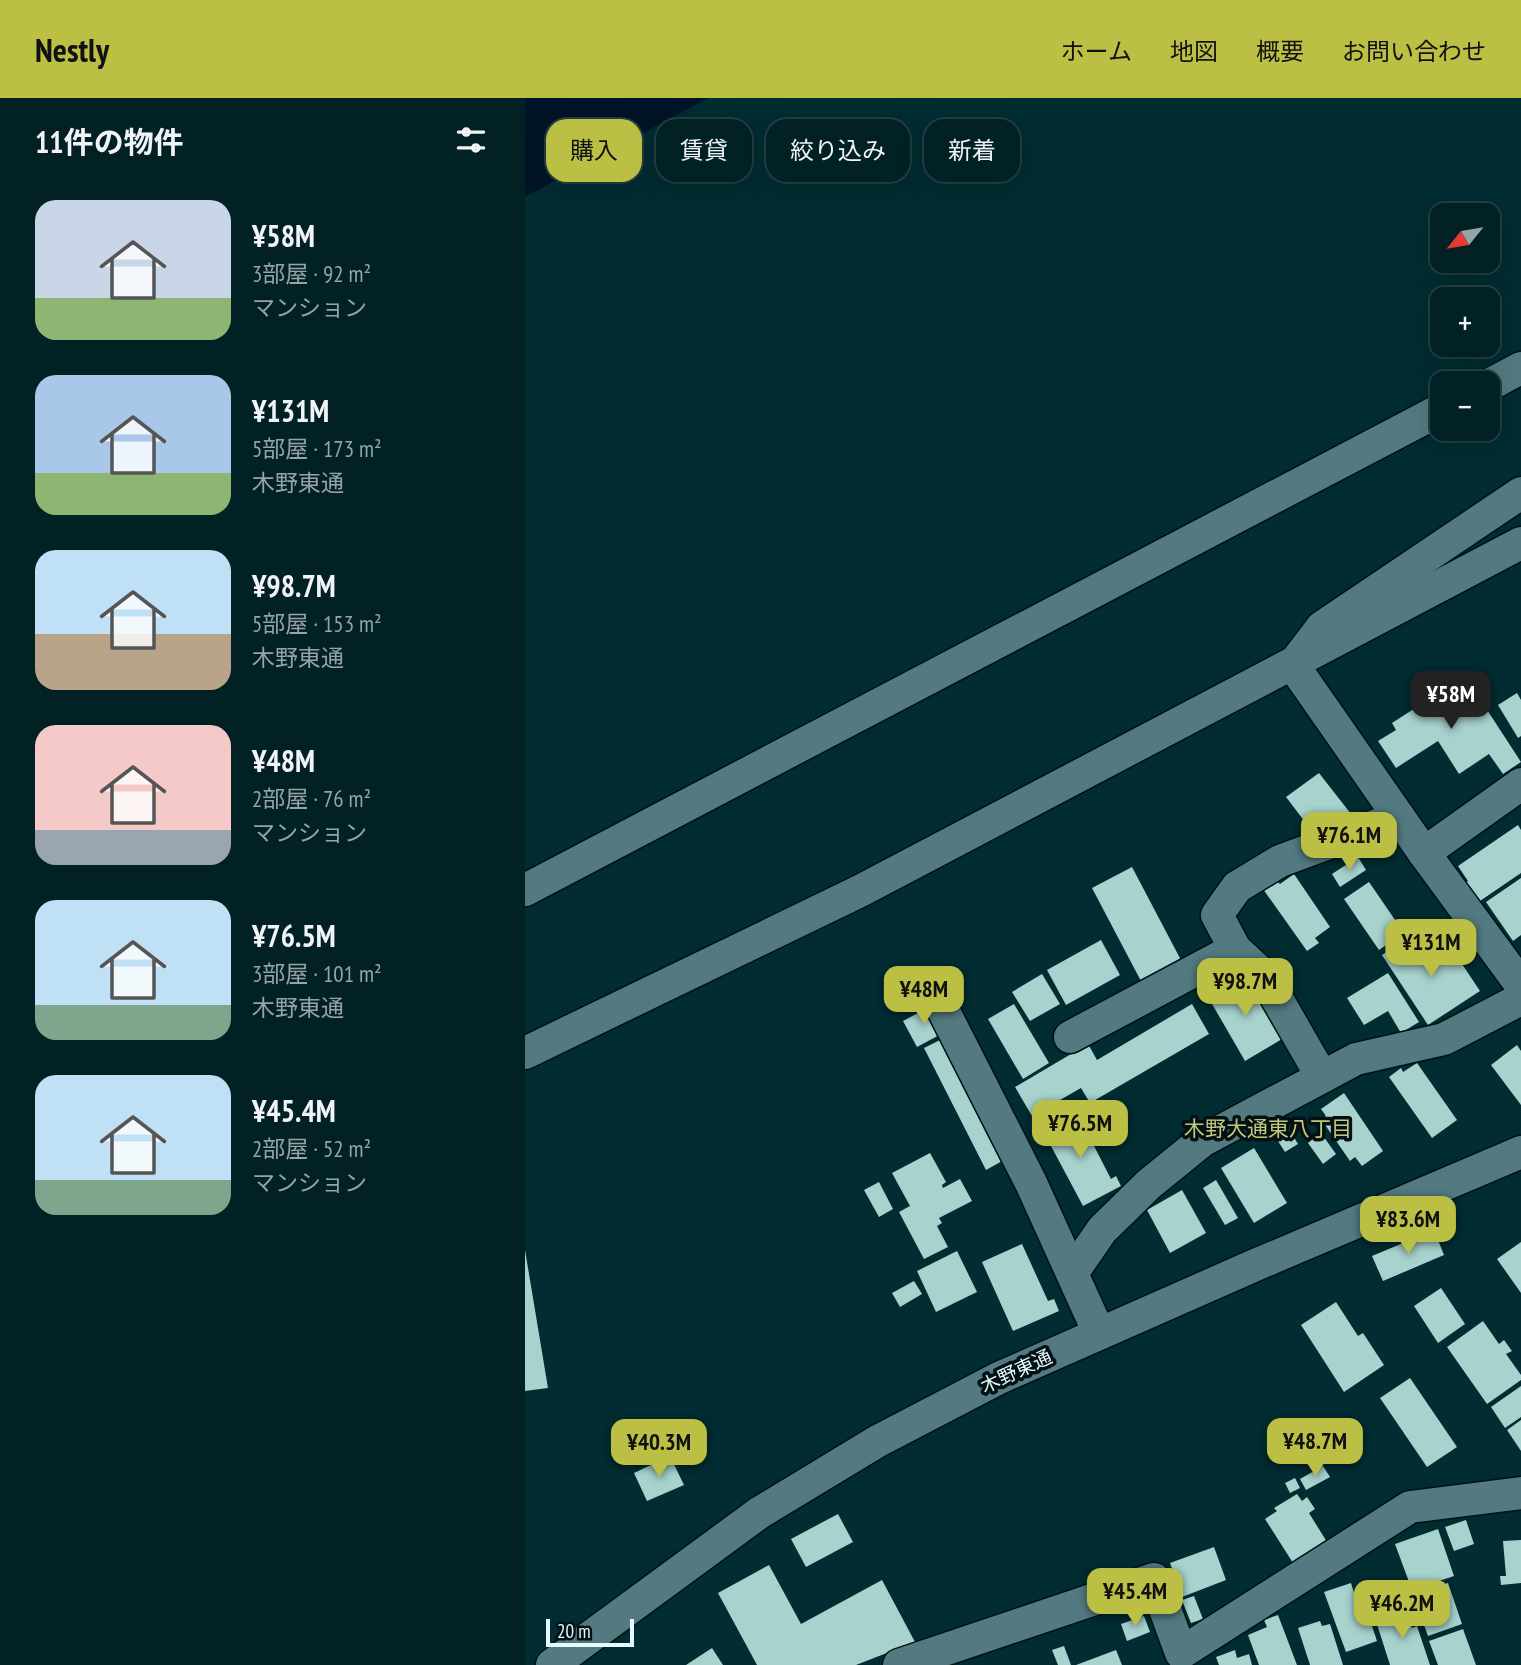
<!DOCTYPE html>
<html lang="ja">
<meta charset="utf-8">
<style>
:root{--surface:#012125;--page:#0f2e32;--text:#f1f3f6;--muted:#96a3a7;--line:#233e42;--accent:#bbc045}
body{margin:0;font-family:"PT Sans Narrow","Noto Sans JP",sans-serif;background:var(--page);color:var(--text);height:100vh;display:flex;flex-direction:column;font-size:26px;white-space:nowrap}
*{box-sizing:border-box;margin:0}
p{font-size:23px;color:var(--muted)}
.icon{flex:none;width:38px;height:38px;fill:none;stroke:currentColor;stroke-width:2;stroke-linecap:round;stroke-linejoin:round}
.map{position:relative;flex:1;overflow:hidden}
.side{display:flex;flex-direction:column;background:var(--surface);width:525px}
.side>*{flex:none}
.top-card{position:absolute;left:21px;top:21px;width:665px;height:63px;display:flex;gap:14px}
.needle{width:46px;rotate:240deg}
.tools{position:absolute;left:905px;top:105px;display:grid;gap:14px}
.tools a{display:grid;place-items:center;width:70px;height:70px;border-radius:14px;background:var(--surface);box-shadow:0 7px 28px #0002,0 0 0 2px var(--line);font-size:35px}
.scale{position:absolute;left:21px;bottom:18px;width:88px;box-sizing:border-box;padding-left:7px;border:4px solid #e5fafd;border-top:0;font-size:19px;line-height:24px;white-space:nowrap;color:#e5fafd;-webkit-text-stroke:5px #031114;paint-order:stroke}
.price{position:absolute;translate:-50% -60px;padding:0 16px;border-radius:14px;background:var(--accent);color:#111;font-size:23px;line-height:46px;filter:drop-shadow(0 2px 4px #0008)}
.price::after{content:'';position:absolute;left:50%;top:42px;width:21px;height:16px;margin-left:-10px;background:inherit;clip-path:polygon(0 0,100% 0,50% 100%)}
.price.current{background:#222;color:#fff}
ul{padding:0;list-style:none}
li{display:flex;align-items:center;gap:21px;height:175px;padding:0 35px}
li span{display:grid;place-items:center;flex:none;width:196px;height:140px;border-radius:21px;color:#555}
li>.icon{margin-inline-start:auto}
span .icon{width:84px;height:84px;fill:#fffc;stroke-width:1}
li b{font-size:30px}
h2{display:flex;justify-content:space-between;align-items:center;height:84px;padding:0 35px;font-size:30px}
.chip{padding:0 24px;border-radius:21px;background:var(--surface);box-shadow:0 7px 28px #0002,0 0 0 2px var(--line);font-size:24px;line-height:63px}
.chip.current{background:var(--accent);color:#111}
header{display:flex;align-items:center;gap:42px;box-sizing:border-box;height:98px;padding:0 35px;background:var(--accent);color:#111}
header strong{font-size:33px}
nav{display:flex;gap:38px;margin-inline-start:auto;font-size:24px}
main{display:flex;flex:1;min-height:0}
.map>svg:first-child{display:block}
</style>
<header>
<strong>Nestly</strong>
<nav><a>ホーム</a><a>地図</a><a>概要</a><a>お問い合わせ</a></nav>
</header>
<main>
<section class="side">
<h2>11件の物件<svg class="icon" aria-label="filters" viewBox="0 0 24 24"><path d="M4 7h16M4 17h16"/><circle cx="9" cy="7" r="2"/><circle cx="15" cy="17" r="2"/></svg></h2>
<ul>
<li><span style="background:linear-gradient(#c9d6e8 70%,#8fb573 0)"><svg class="icon" aria-label="home" viewBox="0 0 24 24"><path d="M3 11l9-7 9 7M6 9v11h12V9"/></svg></span><div><b>¥58M</b><p>3部屋 · 92 m²</p><p>マンション</p></div></li>
<li><span style="background:linear-gradient(#a9c7e8 70%,#8fb573 0)"><svg class="icon" aria-label="home" viewBox="0 0 24 24"><path d="M3 11l9-7 9 7M6 9v11h12V9"/></svg></span><div><b>¥131M</b><p>5部屋 · 173 m²</p><p>木野東通</p></div></li>
<li><span style="background:linear-gradient(#bfe0f5 60%,#b9a48a 0)"><svg class="icon" aria-label="home" viewBox="0 0 24 24"><path d="M3 11l9-7 9 7M6 9v11h12V9"/></svg></span><div><b>¥98.7M</b><p>5部屋 · 153 m²</p><p>木野東通</p></div></li>
<li><span style="background:linear-gradient(#f6c9c9 75%,#9aa5b1 0)"><svg class="icon" aria-label="home" viewBox="0 0 24 24"><path d="M3 11l9-7 9 7M6 9v11h12V9"/></svg></span><div><b>¥48M</b><p>2部屋 · 76 m²</p><p>マンション</p></div></li>
<li><span style="background:linear-gradient(#bfe0f5 75%,#7fa58c 0)"><svg class="icon" aria-label="home" viewBox="0 0 24 24"><path d="M3 11l9-7 9 7M6 9v11h12V9"/></svg></span><div><b>¥76.5M</b><p>3部屋 · 101 m²</p><p>木野東通</p></div></li>
<li><span style="background:linear-gradient(#bfe0f5 75%,#7fa58c 0)"><svg class="icon" aria-label="home" viewBox="0 0 24 24"><path d="M3 11l9-7 9 7M6 9v11h12V9"/></svg></span><div><b>¥45.4M</b><p>2部屋 · 52 m²</p><p>マンション</p></div></li>
</ul>
</section>
<div class="map">
<svg width="996" height="1567" viewBox="0 0 996 1567">
<rect width="100%" height="100%" fill="#012c31"/>
<polygon fill="#011427" points="0,0 183,0 0,99"/>
<g fill="#a7d2ce">
<polygon points="940,578 996,664 978,676 964,656 934,676 913,643 871,670 853,643 871,632 867,625"/>
<polygon points="992,595 996,602 996,638 993,640 973,607"/>
<polygon points="794,675 826,716 793,741 761,699"/>
<polygon points="993,727 996,732 996,775 952,805 939,786 943,783 933,768"/>
<polygon points="833,759 841,772 815,789 807,776"/>
<polygon points="607,769 657,864 617,885 567,790"/>
<polygon points="769,776 805,829 790,840 794,845 782,853 738,791 751,782 755,786"/>
<polygon points="996,780 996,837 988,843 961,804"/>
<polygon points="844,784 879,835 854,852 819,801"/>
<polygon points="885,838 902,864 925,848 955,893 903,927 857,857"/>
<polygon points="576,842 595,877 541,907 522,872"/>
<polygon points="863,875 894,924 876,935 863,913 839,927 822,900"/>
<polygon points="517,876 535,906 505,923 487,894"/>
<polygon points="720,877 757,941 720,963 683,899"/>
<polygon points="489,906 524,965 498,981 463,921"/>
<polygon points="667,906 684,936 565,1005 556,990 507,1018 490,989 563,946 572,962"/>
<polygon points="406,908 420,934 392,949 378,923"/>
<polygon points="417,941 479,1062 461,1072 399,950"/>
<polygon points="992,947 996,953 996,1007 966,967"/>
<polygon points="892,965 932,1022 907,1040 864,979 876,970 878,974"/>
<polygon points="819,995 858,1053 837,1068 830,1059 825,1063 796,1021 801,1018 796,1011"/>
<polygon points="552,1015 586,1081 591,1078 596,1088 558,1108 518,1033"/>
<polygon points="762,1028 773,1046 760,1054 749,1037"/>
<polygon points="796,1035 811,1056 798,1066 783,1045"/>
<polygon points="729,1050 762,1105 729,1125 696,1070"/>
<polygon points="405,1055 421,1084 417,1087 418,1090 435,1081 447,1103 414,1120 417,1125 412,1128 423,1149 399,1161 374,1114 385,1108 367,1075"/>
<polygon points="691,1082 713,1120 700,1127 678,1090"/>
<polygon points="354,1084 368,1111 354,1119 339,1092"/>
<polygon points="657,1092 681,1135 645,1155 622,1112"/>
<polygon points="909,1132 919,1157 858,1183 847,1158"/>
<polygon points="996,1144 996,1195 972,1161"/>
<polygon points="497,1146 523,1203 529,1201 534,1213 488,1233 457,1164"/>
<polygon points="0,1152 23,1290 0,1293"/>
<polygon points="432,1153 452,1194 411,1214 392,1173"/>
<polygon points="389,1183 397,1196 375,1209 367,1195"/>
<polygon points="916,1190 940,1226 913,1245 889,1208"/>
<polygon points="811,1204 833,1238 838,1235 859,1267 819,1294 776,1227"/>
<polygon points="958,1223 974,1246 979,1242 987,1253 981,1256 996,1277 996,1282 962,1306 922,1249"/>
<polygon points="885,1280 932,1349 902,1369 855,1300"/>
<polygon points="996,1288 996,1319 980,1330 966,1309"/>
<polygon points="996,1322 996,1353 982,1332"/>
<polygon points="791,1338 803,1358 786,1368 774,1348"/>
<polygon points="145,1358 159,1387 122,1403 109,1375"/>
<polygon points="798,1368 805,1379 781,1392 775,1381"/>
<polygon points="770,1380 775,1390 765,1395 760,1385"/>
<polygon points="772,1396 777,1403 782,1399 790,1411 784,1415 802,1444 768,1465 740,1421 752,1413 749,1410"/>
<polygon points="313,1416 328,1444 281,1469 266,1441"/>
<polygon points="941,1422 949,1446 929,1453 920,1429"/>
<polygon points="913,1431 929,1478 887,1492 870,1446"/>
<polygon points="996,1442 996,1485 976,1487 975,1478 981,1478 978,1443"/>
<polygon points="689,1449 701,1482 657,1499 645,1465"/>
<polygon points="244,1467 276,1526 357,1482 390,1544 331,1567 232,1567 193,1495"/>
<polygon points="826,1485 830,1498 835,1496 838,1506 833,1508 839,1524 845,1522 852,1543 821,1554 799,1494"/>
<polygon points="923,1485 937,1526 903,1538 894,1513 899,1511 893,1495"/>
<polygon points="669,1498 678,1521 666,1525 657,1502"/>
<polygon points="881,1510 887,1530 892,1528 905,1567 865,1567 850,1520"/>
<polygon points="753,1517 772,1567 734,1567 723,1537 742,1529 739,1522"/>
<polygon points="619,1518 625,1534 602,1543 596,1526"/>
<polygon points="795,1523 797,1528 805,1526 818,1567 785,1567 773,1530"/>
<polygon points="938,1531 951,1567 913,1567 904,1543"/>
<polygon points="539,1548 546,1567 533,1567 527,1552"/>
<polygon points="187,1550 198,1567 161,1567"/>
<polygon points="591,1552 597,1567 551,1567"/>
<polygon points="710,1552 712,1560 724,1556 727,1567 694,1567 691,1559"/>
</g>
<g fill="none" stroke-linecap="round" stroke-linejoin="round">
<defs>
<g id="minor">
<polyline points="962,288 996,270"/>
<polyline points="996,395 797,529 768,567 899,755 996,887"/>
<polyline points="899,755 996,686"/>
<polyline points="0,792 917,311"/>
<polyline points="408,892 506,1085 574,1235"/>
<polyline points="545,939 710,851"/>
<polyline points="0,955 335,793 996,445"/>
<polyline points="797,979 739,878 710,851 692,817 712,789 755,763 874,719"/>
<polyline points="548,1174 577,1132 624,1086 677,1043 831,961 919,941 996,901"/>
<polyline points="27,1567 234,1415 353,1343 474,1280 728,1168 996,1054"/>
<polyline points="374,1567 629,1481 656,1555 885,1409 996,1395"/>
</g>
</defs>
<use href="#minor" stroke="#011215" stroke-width="35"/>
<use href="#minor" stroke="#527a80" stroke-width="32"/>
</g>
<g text-anchor="middle" dominant-baseline="central" stroke-width="7" stroke-linejoin="round" paint-order="stroke">
<g font-size="19" fill="#e5fafd" stroke="#031114">
<text transform="translate(491 1273) rotate(-25)">木野東通</text>
</g>
<g font-size="21" fill="#c3c87b" stroke="#031114">
<text x="743" y="1030">木野大通東八丁目</text>
</g>
</g>
</svg>
<div class="tools">
<a><svg class="needle" viewBox="-14 -14 28 28"><path d="M0-13l5 13h-10z" fill="#e53935"/><path d="M0 13l5-13h-10z" fill="#96a3a7"/></svg></a>
<a>+</a>
<a>−</a>
</div>
<div class="scale">20 m</div>
<b class="price current" style="left:926px;top:633px">¥58M</b>
<b class="price" style="left:824px;top:774px">¥76.1M</b>
<b class="price" style="left:906px;top:881px">¥131M</b>
<b class="price" style="left:720px;top:920px">¥98.7M</b>
<b class="price" style="left:399px;top:928px">¥48M</b>
<b class="price" style="left:555px;top:1062px">¥76.5M</b>
<b class="price" style="left:883px;top:1158px">¥83.6M</b>
<b class="price" style="left:790px;top:1380px">¥48.7M</b>
<b class="price" style="left:134px;top:1381px">¥40.3M</b>
<b class="price" style="left:610px;top:1530px">¥45.4M</b>
<b class="price" style="left:877px;top:1542px">¥46.2M</b>
<div class="top-card">
<a class="chip current">購入</a>
<a class="chip">賃貸</a>
<a class="chip">絞り込み</a>
<a class="chip">新着</a>
</div>
</div>
</main>
